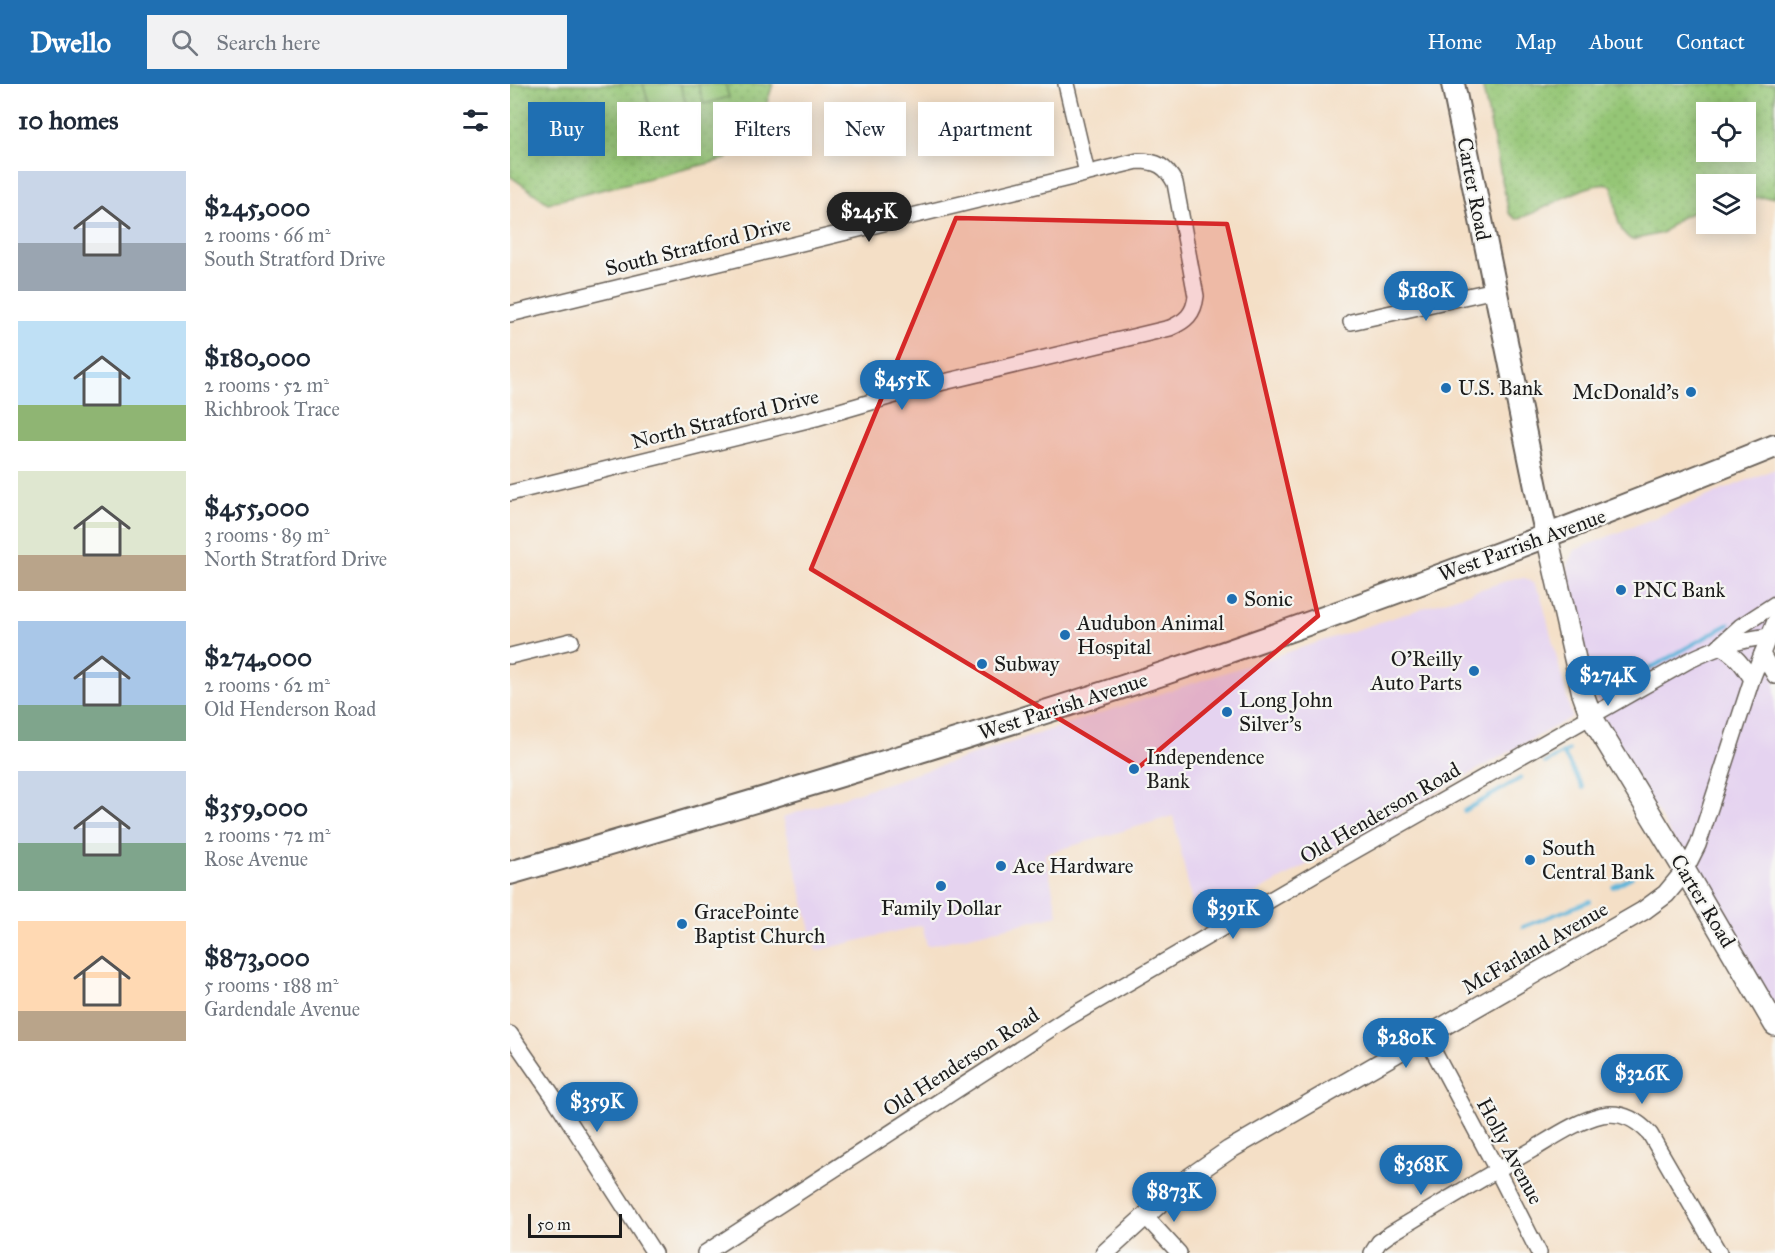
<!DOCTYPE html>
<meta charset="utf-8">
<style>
:root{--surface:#fff;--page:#f2f2f3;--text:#1f2937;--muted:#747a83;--accent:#1f6fb2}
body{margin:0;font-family:"IM FELL Great Primer",serif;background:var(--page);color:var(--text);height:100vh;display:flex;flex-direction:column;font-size:22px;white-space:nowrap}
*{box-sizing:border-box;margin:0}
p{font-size:20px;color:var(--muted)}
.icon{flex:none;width:33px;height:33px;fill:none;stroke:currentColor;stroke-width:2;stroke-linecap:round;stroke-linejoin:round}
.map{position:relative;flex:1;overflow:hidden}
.drawer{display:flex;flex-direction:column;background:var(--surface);width:510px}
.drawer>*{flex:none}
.top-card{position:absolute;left:18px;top:18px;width:570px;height:54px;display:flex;gap:12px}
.controls{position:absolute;left:1186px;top:18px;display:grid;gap:12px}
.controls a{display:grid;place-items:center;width:60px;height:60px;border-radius:0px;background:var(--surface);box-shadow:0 3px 15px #0003;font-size:30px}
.scale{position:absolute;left:18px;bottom:15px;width:94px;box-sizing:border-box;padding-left:6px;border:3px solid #1c1c1c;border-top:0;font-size:16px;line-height:21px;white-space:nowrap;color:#1c1c1c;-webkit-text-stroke:4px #f6f6f2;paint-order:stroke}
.price{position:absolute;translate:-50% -51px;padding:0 14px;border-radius:21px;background:var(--accent);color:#fff;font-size:20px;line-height:39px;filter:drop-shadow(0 2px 3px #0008)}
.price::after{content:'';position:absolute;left:50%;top:36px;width:18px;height:14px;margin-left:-9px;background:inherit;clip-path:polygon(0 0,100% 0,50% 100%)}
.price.selected{background:#222;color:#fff}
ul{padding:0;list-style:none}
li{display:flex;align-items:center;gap:18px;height:150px;padding:0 18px}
li span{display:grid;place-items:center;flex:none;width:168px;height:120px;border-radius:0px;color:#555}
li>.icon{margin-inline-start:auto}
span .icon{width:72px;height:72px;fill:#fffc;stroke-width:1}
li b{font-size:26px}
h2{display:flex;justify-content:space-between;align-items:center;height:72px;padding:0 18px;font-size:26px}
.pill{padding:0 21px;border-radius:0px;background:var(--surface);box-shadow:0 3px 15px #0003;font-size:21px;line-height:54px}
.pill.selected{background:var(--accent);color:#fff}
header{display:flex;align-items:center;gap:36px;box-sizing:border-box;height:84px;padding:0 30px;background:var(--accent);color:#fff}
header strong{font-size:28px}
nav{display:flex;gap:33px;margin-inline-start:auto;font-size:21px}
.search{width:420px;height:54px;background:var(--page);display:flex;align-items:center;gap:15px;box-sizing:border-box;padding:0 21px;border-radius:0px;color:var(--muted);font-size:22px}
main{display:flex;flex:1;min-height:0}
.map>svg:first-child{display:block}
</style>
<header>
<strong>Dwello</strong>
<div class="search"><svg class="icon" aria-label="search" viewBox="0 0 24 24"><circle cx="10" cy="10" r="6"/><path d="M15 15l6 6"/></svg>Search here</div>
<nav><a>Home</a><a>Map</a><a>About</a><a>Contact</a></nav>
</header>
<main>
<section class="drawer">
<h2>10 homes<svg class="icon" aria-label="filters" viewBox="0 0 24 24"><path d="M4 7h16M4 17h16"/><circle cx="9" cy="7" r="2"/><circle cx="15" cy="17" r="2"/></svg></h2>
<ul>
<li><span style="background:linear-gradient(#c9d6e8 60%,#9aa5b1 0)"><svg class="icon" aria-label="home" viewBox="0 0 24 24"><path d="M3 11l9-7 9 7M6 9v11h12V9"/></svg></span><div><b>$245,000</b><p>2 rooms · 66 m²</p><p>South Stratford Drive</p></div></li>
<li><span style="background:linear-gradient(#bfe0f5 70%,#8fb573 0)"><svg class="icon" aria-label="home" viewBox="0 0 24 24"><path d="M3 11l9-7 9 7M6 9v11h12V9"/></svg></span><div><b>$180,000</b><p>2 rooms · 52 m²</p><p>Richbrook Trace</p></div></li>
<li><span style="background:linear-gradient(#dfe7d0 70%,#b9a48a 0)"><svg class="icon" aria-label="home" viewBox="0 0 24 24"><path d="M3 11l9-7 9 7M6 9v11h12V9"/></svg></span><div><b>$455,000</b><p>3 rooms · 89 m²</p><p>North Stratford Drive</p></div></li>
<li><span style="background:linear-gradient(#a9c7e8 70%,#7fa58c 0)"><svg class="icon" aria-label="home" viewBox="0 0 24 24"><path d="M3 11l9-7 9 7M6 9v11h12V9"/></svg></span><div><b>$274,000</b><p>2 rooms · 62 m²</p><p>Old Henderson Road</p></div></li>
<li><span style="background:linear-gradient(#c9d6e8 60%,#7fa58c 0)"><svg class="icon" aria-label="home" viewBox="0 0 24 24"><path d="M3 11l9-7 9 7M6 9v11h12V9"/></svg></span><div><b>$359,000</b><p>2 rooms · 72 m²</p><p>Rose Avenue</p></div></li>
<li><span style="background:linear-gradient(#ffd9b3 75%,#b9a48a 0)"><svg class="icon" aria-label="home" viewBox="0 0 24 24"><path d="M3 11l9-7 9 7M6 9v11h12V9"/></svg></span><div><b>$873,000</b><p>5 rooms · 188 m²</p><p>Gardendale Avenue</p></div></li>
</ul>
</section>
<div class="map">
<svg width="1265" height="1169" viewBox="0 0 1265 1169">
<defs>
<pattern id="grass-dots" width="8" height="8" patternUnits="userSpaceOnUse" patternTransform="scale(1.5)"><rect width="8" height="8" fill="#95c676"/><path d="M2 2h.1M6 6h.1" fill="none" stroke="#80aa66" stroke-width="1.8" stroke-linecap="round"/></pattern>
</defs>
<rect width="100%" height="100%" fill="#f6f6f2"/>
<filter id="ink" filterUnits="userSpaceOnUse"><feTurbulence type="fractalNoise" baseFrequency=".0167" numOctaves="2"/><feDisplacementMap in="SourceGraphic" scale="12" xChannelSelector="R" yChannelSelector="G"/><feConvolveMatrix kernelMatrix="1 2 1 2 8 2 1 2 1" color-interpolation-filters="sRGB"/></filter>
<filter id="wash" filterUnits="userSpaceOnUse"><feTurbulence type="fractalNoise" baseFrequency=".008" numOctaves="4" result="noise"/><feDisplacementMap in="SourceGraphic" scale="24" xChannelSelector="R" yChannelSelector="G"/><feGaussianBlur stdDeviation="1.35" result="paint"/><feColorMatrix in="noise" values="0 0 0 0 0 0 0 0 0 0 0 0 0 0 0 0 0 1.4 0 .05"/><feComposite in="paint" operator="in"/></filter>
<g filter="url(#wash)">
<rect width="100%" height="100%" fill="#f4dfc6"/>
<g fill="#e5d3f0">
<polygon points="1265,385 1265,927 1098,645 1083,608 1058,492 1058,480 1065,466"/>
<polygon points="1005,494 1015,494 1024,500 1031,512 1062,633 687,842 663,732 535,770 548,831 417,862 412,841 306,867 273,733"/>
</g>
<g fill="url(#grass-dots)" stroke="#587149" stroke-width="1.5" fill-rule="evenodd">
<polygon points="0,0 263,0 253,31 216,75 38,119 0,92"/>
<path d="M972 0H1265V113L1236 114V100H1197V122L1170 134 1152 149 1122 156C1103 146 1108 120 1102 102 1082 92 1029 131 1006 135L999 129ZM1236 28V68H1197V28Z"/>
</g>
<g fill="#95c676" stroke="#587149" stroke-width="1.5">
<polygon points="133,0 170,0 183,43 149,53"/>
<polygon points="188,0 215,0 219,13 194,20"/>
</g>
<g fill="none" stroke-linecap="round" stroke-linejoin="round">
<g stroke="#5cb4d9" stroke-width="4">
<polyline points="1096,609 1219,540"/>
<polyline points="1053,669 1073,704"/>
<polyline points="1035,679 1059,666"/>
<polyline points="954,727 1011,694"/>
<polyline points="1103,803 1122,793"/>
<polyline points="1013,843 1080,817"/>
</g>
</g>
</g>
<g filter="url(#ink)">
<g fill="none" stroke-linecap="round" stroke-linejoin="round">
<defs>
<g id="minor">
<polyline points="556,0 577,89"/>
<path d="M0 230 628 77C647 77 656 82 665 99L686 212C684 230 676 237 660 244L413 303 306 334 0 409"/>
<polyline points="841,238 985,206"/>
<polyline points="1252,570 1265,592"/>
<polyline points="0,572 61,557"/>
<path d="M1242 595C1232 580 1225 570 1209 562L1231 542 1265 520"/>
<polyline points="1175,787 1188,761 1242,595 1265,537"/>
<polyline points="0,950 43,1012 144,1169"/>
<polyline points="916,953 987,1086 1029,1169"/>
<polyline points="635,1132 669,1169"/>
<path d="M195 1169 556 935 832 774 1178 577C1209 562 1225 557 1259 552"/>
<path d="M862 1169 869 1158 880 1150C928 1121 974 1093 1022 1066 1044 1053 1067 1037 1092 1031 1112 1027 1127 1036 1140 1050L1209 1169"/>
</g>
<polyline id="tertiary" points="595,1169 673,1098 719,1066 1133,827 1156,810 1175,787"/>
<polyline id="secondary" points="1037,452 1073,610 1081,632 1175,787 1265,941"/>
<g id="primary">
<polyline points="943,0 1028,413 1037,452"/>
<path d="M0 789C219 725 438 661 655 589 861 520 1064 443 1265 362"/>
</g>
</defs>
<use href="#minor" stroke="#686058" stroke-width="18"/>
<use href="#tertiary" stroke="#686058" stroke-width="21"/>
<use href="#secondary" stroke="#686058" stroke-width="24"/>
<use href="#primary" stroke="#686058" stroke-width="26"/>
<use href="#minor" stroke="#fff" stroke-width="15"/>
<use href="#tertiary" stroke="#fff" stroke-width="18"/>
<use href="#secondary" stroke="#fff" stroke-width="21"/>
<use href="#primary" stroke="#fff" stroke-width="22"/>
</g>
</g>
<path fill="#d62828" fill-opacity="0.2" stroke="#d62828" stroke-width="4.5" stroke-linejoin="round" d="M446 134 717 140 808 532 629 683 301 485Z"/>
<g fill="#1f6fb2" stroke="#f6f6f2" stroke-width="2">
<circle cx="936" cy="304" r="6"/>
<circle cx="1181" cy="308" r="6"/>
<circle cx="1111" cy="506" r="6"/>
<circle cx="722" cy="515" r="6"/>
<circle cx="555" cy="551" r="6"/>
<circle cx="472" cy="580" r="6"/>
<circle cx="964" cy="587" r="6"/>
<circle cx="717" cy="628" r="6"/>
<circle cx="624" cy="685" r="6"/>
<circle cx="1020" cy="776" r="6"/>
<circle cx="491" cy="782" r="6"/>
<circle cx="431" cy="802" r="6"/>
<circle cx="172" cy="840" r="6"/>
</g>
<g text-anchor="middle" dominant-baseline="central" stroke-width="4.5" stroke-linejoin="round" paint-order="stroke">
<g font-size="21" fill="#1c1c1c" stroke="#f6f6f2">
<text transform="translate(964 105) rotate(79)">Carter Road</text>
<text transform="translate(188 162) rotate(-14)">South Stratford Drive</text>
<text transform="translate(215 335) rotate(-14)">North Stratford Drive</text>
<text transform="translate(1012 461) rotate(-20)">West Parrish Avenue</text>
<text transform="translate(553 622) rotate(-18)">West Parrish Avenue</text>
<text transform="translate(870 729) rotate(-30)">Old Henderson Road</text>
<text transform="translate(1193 817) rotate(59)">Carter Road</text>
<text transform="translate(1025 864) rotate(-30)">McFarland Avenue</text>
<text transform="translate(451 978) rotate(-33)">Old Henderson Road</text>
<text transform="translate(1000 1067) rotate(62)">Holly Avenue</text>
</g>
<g font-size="21" fill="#1c1c1c" stroke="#f6f6f2" text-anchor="start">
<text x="948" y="304">U.S. Bank</text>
<text x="1169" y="308" text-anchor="end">McDonald's</text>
<text x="1123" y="506">PNC Bank</text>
<text x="734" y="515">Sonic</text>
<text x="567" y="539">Audubon Animal<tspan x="567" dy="24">Hospital</tspan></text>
<text x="952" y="575" text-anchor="end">O'Reilly<tspan x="952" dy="24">Auto Parts</tspan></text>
<text x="484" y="580">Subway</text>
<text x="729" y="616">Long John<tspan x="729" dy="24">Silver's</tspan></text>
<text x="636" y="673">Independence<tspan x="636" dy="24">Bank</tspan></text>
<text x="1032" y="764">South<tspan x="1032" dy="24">Central Bank</tspan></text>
<text x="503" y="782">Ace Hardware</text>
<text x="431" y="824" text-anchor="middle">Family Dollar</text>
<text x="184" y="828">GracePointe<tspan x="184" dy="24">Baptist Church</tspan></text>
</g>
</g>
</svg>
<div class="controls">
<a><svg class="icon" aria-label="locate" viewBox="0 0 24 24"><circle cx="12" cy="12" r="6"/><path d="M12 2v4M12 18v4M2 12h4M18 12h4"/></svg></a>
<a><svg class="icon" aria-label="layers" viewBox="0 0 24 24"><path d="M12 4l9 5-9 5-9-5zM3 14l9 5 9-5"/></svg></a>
</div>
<div class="scale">50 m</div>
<b class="price selected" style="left:359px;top:159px">$245K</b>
<b class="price" style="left:916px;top:238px">$180K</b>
<b class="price" style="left:392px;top:327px">$455K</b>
<b class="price" style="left:1098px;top:623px">$274K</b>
<b class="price" style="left:723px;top:856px">$391K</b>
<b class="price" style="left:896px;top:985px">$280K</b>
<b class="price" style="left:1132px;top:1021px">$326K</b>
<b class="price" style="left:87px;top:1049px">$359K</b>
<b class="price" style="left:911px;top:1112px">$368K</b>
<b class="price" style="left:664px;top:1139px">$873K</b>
<div class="top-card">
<a class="pill selected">Buy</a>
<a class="pill">Rent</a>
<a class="pill">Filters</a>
<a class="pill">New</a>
<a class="pill">Apartment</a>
</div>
</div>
</main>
